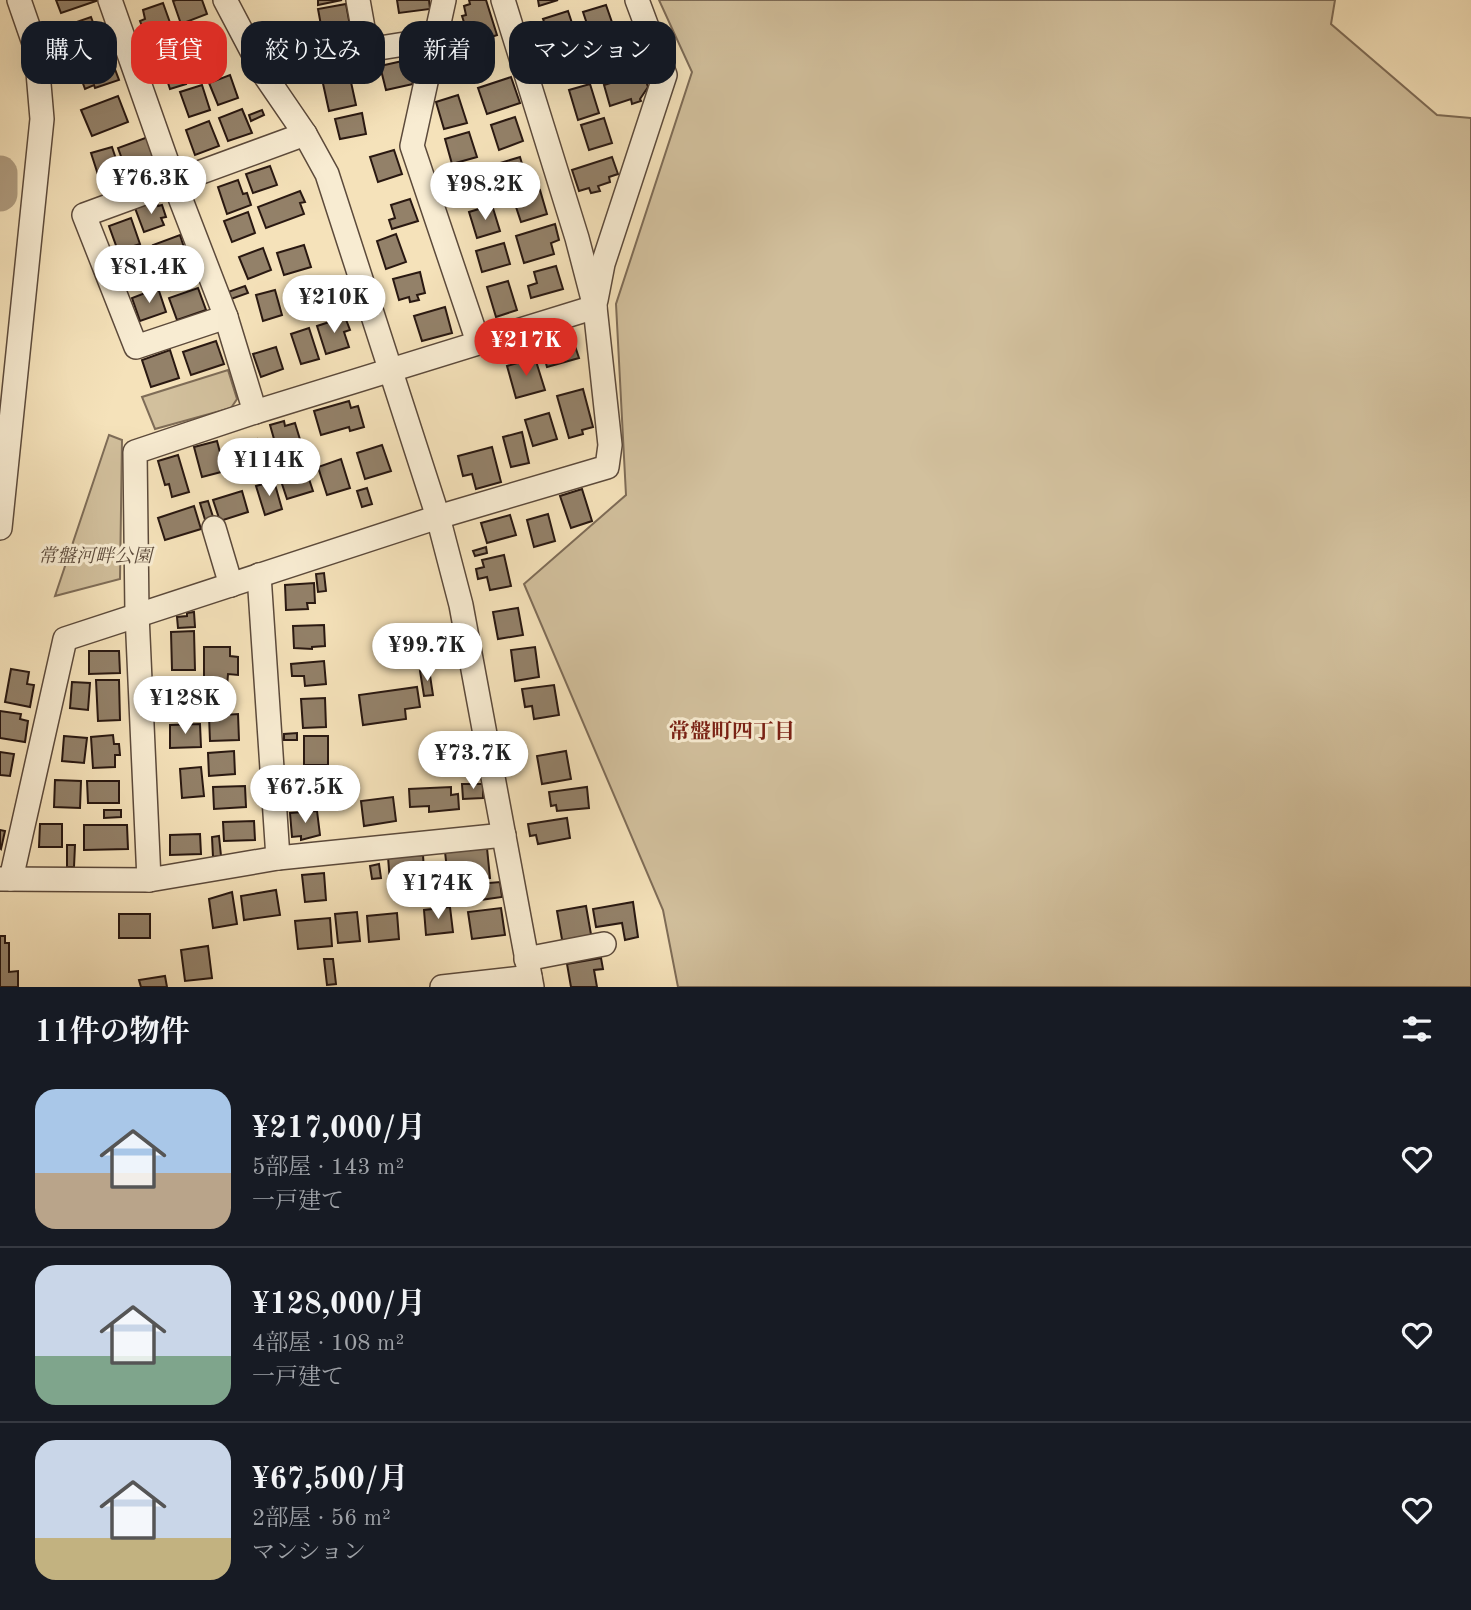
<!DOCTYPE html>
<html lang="ja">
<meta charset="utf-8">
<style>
:root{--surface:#171b24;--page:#242831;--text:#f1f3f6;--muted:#9ea1a6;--line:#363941;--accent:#d93025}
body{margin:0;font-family:"Old Standard TT","Noto Serif JP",serif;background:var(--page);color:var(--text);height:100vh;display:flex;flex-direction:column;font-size:26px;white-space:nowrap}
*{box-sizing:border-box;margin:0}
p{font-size:23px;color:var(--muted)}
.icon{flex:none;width:38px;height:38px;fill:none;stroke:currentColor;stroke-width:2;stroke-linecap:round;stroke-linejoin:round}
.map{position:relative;height:987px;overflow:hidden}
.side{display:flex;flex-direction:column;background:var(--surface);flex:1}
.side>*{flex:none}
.top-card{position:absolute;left:21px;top:21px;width:700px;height:63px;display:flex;gap:14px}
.price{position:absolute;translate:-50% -60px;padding:0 16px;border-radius:24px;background:#fff;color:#222;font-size:23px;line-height:46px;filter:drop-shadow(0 2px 4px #0008)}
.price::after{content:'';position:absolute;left:50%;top:42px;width:21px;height:16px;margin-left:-10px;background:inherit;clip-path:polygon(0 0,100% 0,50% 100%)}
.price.on{background:var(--accent);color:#fff}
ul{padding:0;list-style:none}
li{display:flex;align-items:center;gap:21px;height:175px;padding:0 35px}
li+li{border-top:2px solid var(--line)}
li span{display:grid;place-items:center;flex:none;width:196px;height:140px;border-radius:21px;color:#555}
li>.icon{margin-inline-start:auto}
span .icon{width:84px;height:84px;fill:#fffc;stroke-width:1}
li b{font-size:30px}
h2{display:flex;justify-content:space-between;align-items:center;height:84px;padding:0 35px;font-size:30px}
.tag{padding:0 24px;border-radius:21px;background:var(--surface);box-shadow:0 7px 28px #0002;font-size:24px;line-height:63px}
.tag.on{background:var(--accent);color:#fff}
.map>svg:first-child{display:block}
</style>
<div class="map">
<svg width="1471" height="987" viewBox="0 0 1471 987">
<rect width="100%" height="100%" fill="#f5e2ba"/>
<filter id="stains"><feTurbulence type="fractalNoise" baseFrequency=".00286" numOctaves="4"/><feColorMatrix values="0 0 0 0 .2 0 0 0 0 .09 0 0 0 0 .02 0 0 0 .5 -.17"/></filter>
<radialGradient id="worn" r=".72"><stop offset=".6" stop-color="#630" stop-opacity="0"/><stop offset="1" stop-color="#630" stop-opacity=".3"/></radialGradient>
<g fill="#d2c09d" stroke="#7e6c57" stroke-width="2">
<polygon points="659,0 1335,0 1331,24 1437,115 1471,118 1471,987 678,987 663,910 524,584 626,495 616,304 692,72"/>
<polygon points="228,370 237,399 231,408 155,429 142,397"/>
<polygon points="109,435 122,440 120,579 55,596"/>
</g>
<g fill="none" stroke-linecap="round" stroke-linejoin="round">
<polyline stroke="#b09d81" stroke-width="35" points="0,173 0,194"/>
</g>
<g fill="#938169" stroke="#291811" stroke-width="2">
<polygon points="56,0 96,0 96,1 61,13"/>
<polygon points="176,0 202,0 207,14 181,24 173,1"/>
<polygon points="318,0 342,0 318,5"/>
<polygon points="397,0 429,0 430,9 399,13"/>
<polygon points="469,0 486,0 497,35 471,44 462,16 466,15 464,6 470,4"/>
<polygon points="538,0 558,0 539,6"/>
<polygon points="163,3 173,31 152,38 149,29 144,31 140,21 145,19 143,10"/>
<polygon points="346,4 351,31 323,36 318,9"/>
<polygon points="606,5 615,31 592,39 583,12"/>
<polygon points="568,11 578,41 554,49 543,19"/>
<polygon points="91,17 94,25 101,23 107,40 71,53 62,27"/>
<polygon points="215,35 223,56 212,60 214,65 201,70 191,44"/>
<polygon points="182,44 191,70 168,78 159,52"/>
<polygon points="619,44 626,68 604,75 597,51"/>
<polygon points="575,48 578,56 585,54 590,73 568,79 560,52"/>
<polygon points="110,56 119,80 95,88 94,85 85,89 77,67"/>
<polygon points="407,60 413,84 386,90 380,66"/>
<polygon points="349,73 356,105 329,111 322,79"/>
<polygon points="643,73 648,87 640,99 641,101 632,104 631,99 610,106 604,85"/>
<polygon points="230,75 238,98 218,105 209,83"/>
<polygon points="511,77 520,103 487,114 478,88"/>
<polygon points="184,78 186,84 170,89 168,83"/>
<polygon points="590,84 599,113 578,120 569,90"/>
<polygon points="202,85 210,110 189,117 180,92"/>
<polygon points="458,95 467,123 444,129 436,102"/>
<polygon points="118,96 128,122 92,136 81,110"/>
<polygon points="242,109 252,133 228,141 219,118"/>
<polygon points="262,110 264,115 251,121 249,115"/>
<polygon points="362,113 366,134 340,139 335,119"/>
<polygon points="515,117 523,141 499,150 491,125"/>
<polygon points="604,118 612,143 589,150 581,125"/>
<polygon points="209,121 219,146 195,155 186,130"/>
<polygon points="469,132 477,157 452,164 445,139"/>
<polygon points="148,137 158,164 145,169 143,163 126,170 118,148"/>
<polygon points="112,147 122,177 101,184 91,153"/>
<polygon points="394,150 402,174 378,182 370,157"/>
<polygon points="520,157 526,177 503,184 497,164"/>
<polygon points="612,157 618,174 609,177 610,182 598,186 600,191 591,193 589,188 579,191 572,170"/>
<polygon points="270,166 277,185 253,193 246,174"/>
<polygon points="480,167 487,189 457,199 450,177"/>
<polygon points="131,172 136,188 129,190 125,175"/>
<polygon points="238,180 243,194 247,193 251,205 227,214 218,187"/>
<polygon points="540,190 547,214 521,222 513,198"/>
<polygon points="300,191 305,202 300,203 304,214 266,228 258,207"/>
<polygon points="410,199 418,221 392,229 389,220 395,218 391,205"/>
<polygon points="156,201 158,206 162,205 166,217 161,218 164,225 144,232 135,208"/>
<polygon points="492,205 500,231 477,238 469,212"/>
<polygon points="248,212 255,233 232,242 224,221"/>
<polygon points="131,218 140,244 118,251 109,226"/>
<polygon points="555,224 559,240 551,243 554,254 524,263 516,236"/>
<polygon points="396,234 406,262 386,269 377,241"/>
<polygon points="180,235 190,266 164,275 153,245"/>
<polygon points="504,243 510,264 482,272 476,251"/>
<polygon points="304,245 311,267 284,275 277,253"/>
<polygon points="263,248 271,270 248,279 239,257"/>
<polygon points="145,252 155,278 131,287 121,261"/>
<polygon points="556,266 563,289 531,298 528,286 537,283 534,272"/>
<polygon points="420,272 425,293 417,295 419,300 410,302 409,297 399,300 393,279"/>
<polygon points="184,278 186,285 171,290 169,283"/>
<polygon points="508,281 517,310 496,317 487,287"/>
<polygon points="245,286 248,293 231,299 228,292"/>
<polygon points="322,286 327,309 300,316 294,293"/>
<polygon points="158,288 166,312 140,321 132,298"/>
<polygon points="198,288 206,310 177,320 169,298"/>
<polygon points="275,290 282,315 263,321 256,295"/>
<polygon points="445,307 452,333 422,341 414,316"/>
<polygon points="345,317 350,330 344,332 349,347 326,354 317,326"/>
<polygon points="309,328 319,359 301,364 291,334"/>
<polygon points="572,337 579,358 547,367 541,346"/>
<polygon points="216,341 224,364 191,375 183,352"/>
<polygon points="276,347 283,369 261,377 253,354"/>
<polygon points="170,350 179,378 151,387 142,360"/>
<polygon points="535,358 545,390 516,398 507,366"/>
<polygon points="583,389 593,427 582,430 583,434 569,438 557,396"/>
<polygon points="349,401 351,408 358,406 364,427 350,431 349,427 321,435 314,411"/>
<polygon points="549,413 557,439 533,446 525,420"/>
<polygon points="284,421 285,426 295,423 302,446 278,453 270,425"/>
<polygon points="522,432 529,463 511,467 503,437"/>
<polygon points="257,439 266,468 240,476 231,447"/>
<polygon points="217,441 225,471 202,477 194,447"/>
<polygon points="382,445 391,471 365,479 357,453"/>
<polygon points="492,447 501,482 476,489 472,474 463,476 458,456"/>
<polygon points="178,455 189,492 172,497 169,484 165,485 158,461"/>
<polygon points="341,459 350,488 327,495 318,467"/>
<polygon points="306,470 313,491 287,499 280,478"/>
<polygon points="274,481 282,509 265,515 256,486"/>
<polygon points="367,488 372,504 362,507 357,491"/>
<polygon points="582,489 592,521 571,528 560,496"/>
<polygon points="242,491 248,512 220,521 213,500"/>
<polygon points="208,501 214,520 206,523 200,503"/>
<polygon points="194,506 201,529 165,540 158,518"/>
<polygon points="548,514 555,541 534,547 527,520"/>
<polygon points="510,515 516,535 487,543 481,523"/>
<polygon points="486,547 487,553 475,556 473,551"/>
<polygon points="504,555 511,586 490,590 487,577 478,579 476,569 484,567 482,560"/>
<polygon points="324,573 326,591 318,592 316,574"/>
<polygon points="314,583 315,603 307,603 308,609 286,610 285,585"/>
<polygon points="518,608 523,635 498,639 493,612"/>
<polygon points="194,612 195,627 178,628 177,617 187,616 187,613"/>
<polygon points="324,625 325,646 312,647 312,649 294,648 293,626"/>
<polygon points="194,631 195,670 172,670 171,632"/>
<polygon points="204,647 230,647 230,656 238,657 238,675 228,674 227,687 204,687"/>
<polygon points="535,647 539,677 515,681 511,650"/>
<polygon points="89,651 119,651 120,673 89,674"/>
<polygon points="324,661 326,684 305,686 304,676 292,676 291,664"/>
<polygon points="11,669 29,672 27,684 34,685 30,707 5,702"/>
<polygon points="429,669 433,695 424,696 420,671"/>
<polygon points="96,680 119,680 120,720 98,721"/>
<polygon points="72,682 90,683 88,710 70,708"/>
<polygon points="554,685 559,715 534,719 532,706 525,707 522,689"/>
<polygon points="417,687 420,707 405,709 406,719 363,725 359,695"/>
<polygon points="197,692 198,718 169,719 168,693"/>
<polygon points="325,698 326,727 303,728 301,699"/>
<polygon points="0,711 21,714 20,719 28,721 25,742 0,738"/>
<polygon points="238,714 239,740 210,741 209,716"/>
<polygon points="200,724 201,747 170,748 170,725"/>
<polygon points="297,733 297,740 284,740 284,734"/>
<polygon points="113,735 114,744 119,744 120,755 115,755 115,767 93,768 91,737"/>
<polygon points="64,736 87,738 84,763 62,761"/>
<rect x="304" y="736" width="24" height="29"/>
<polygon points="234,751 235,774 209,776 208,753"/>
<polygon points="566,751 571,779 542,784 537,756"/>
<polygon points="0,752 14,754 10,776 0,775"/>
<polygon points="201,767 204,796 182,798 180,769"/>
<polygon points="329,773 330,803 304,805 303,774"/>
<polygon points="55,780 81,781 80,808 54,807"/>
<polygon points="87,781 119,781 119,803 88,803"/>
<polygon points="462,784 483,784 483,798 463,799"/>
<polygon points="245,786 246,807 214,809 213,787"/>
<polygon points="451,787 451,795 458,794 459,809 429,812 429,806 410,807 409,789"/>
<polygon points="587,787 589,808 557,811 556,805 551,806 549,792"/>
<polygon points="393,797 396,821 364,826 361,801"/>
<polygon points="104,810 121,810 121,817 104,818"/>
<polygon points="317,811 320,835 301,840 301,836 292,837 290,813"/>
<polygon points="567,818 570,838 538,844 536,835 530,836 528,824"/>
<polygon points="254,821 255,840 224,841 223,822"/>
<polygon points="40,824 62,824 62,847 39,847"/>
<polygon points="84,825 127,825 128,849 84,850"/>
<polygon points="0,830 5,831 1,849 0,848"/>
<polygon points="200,834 201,854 170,855 170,835"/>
<polygon points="219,836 221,856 213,857 212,837"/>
<polygon points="67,845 75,845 74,867 67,867"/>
<polygon points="487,848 490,878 477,879 476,875 448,878 445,852"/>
<polygon points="423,855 425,886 401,887 401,881 390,882 388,857"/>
<polygon points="379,864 381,878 372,879 370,866"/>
<polygon points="324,873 326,900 305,902 302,875"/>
<polygon points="500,882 502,897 480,900 478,884"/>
<polygon points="276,890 280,915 244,920 241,896"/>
<polygon points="232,892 237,924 213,928 209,899"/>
<polygon points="633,902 638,937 625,940 622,923 596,927 593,909"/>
<polygon points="586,906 592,940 563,945 557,911"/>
<polygon points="450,907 453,932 426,935 424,910"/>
<polygon points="501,908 505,935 472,939 468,912"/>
<polygon points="357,912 360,941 338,943 335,914"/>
<polygon points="397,913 399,939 369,942 367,916"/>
<rect x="119" y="914" width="31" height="24"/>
<polygon points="330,918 332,946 298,949 295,921"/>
<polygon points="0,936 5,936 5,943 9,943 9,972 18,971 18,987 0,987"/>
<polygon points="208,946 212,978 185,981 181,950"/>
<polygon points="601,958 603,969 594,970 597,987 571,987 567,964"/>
<polygon points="324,959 333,959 336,984 327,985"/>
<polygon points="165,976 167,987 141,987 139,980"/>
</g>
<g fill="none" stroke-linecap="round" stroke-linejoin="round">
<defs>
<g id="minor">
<polyline points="110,0 174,182 226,317 255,412"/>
<polyline points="225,0 264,74 305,134 327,174 438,517 461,605 532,987"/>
<polyline points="358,0 367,50"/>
<polyline points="444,0 412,146 478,342"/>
<polyline points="264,74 367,50 436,39"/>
<polyline points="596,300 603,264 665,75 637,0"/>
<polyline points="226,317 136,347 84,215 305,134"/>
<polyline points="0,528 42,119 36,49 19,0"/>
<polyline points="214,528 231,585"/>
<polyline points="259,575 278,858"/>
<polyline points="0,879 149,880 278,858 504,835"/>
<polyline points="11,879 65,639 438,517 607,467 610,445 595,307 577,238 503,0"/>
<polyline points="149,880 137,614 135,452 255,412 595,307"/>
<polyline points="526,959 604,944"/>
<polyline points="442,987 530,977"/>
</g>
</defs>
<use href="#minor" stroke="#5c4a3b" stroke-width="26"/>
<use href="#minor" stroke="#f8ecd2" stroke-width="23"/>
</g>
<g text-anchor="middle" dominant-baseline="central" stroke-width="6" stroke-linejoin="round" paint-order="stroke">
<g font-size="19" font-style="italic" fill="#5c4a3b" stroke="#f8ecd2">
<text x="95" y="557">常盤河畔公園</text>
</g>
<g font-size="21" font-weight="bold" fill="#7a1f14" stroke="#f8ecd2">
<text x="732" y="732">常盤町四丁目</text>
</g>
</g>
<rect width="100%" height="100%" filter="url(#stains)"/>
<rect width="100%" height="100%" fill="url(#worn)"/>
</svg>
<b class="price" style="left:151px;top:216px">¥76.3K</b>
<b class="price" style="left:485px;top:222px">¥98.2K</b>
<b class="price" style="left:149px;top:305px">¥81.4K</b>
<b class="price" style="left:334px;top:335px">¥210K</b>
<b class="price on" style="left:526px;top:378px">¥217K</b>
<b class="price" style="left:269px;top:498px">¥114K</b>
<b class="price" style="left:427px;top:683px">¥99.7K</b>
<b class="price" style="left:185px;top:736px">¥128K</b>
<b class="price" style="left:473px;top:791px">¥73.7K</b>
<b class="price" style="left:305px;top:825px">¥67.5K</b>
<b class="price" style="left:438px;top:921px">¥174K</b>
<div class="top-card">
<a class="tag">購入</a>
<a class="tag on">賃貸</a>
<a class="tag">絞り込み</a>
<a class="tag">新着</a>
<a class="tag">マンション</a>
</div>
</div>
<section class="side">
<h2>11件の物件<svg class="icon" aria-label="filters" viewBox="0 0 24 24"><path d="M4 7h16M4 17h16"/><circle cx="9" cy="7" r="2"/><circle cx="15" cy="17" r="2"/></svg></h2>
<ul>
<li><span style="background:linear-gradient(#a9c7e8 60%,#b9a48a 0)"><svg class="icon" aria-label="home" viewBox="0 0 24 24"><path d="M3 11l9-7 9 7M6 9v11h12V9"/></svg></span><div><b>¥217,000/月</b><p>5部屋 · 143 m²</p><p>一戸建て</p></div><svg class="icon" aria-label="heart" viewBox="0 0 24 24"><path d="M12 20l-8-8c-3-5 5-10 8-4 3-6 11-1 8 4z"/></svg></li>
<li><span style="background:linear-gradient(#c9d6e8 65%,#7fa58c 0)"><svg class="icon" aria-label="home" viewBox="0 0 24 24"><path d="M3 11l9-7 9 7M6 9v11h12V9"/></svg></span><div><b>¥128,000/月</b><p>4部屋 · 108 m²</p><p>一戸建て</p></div><svg class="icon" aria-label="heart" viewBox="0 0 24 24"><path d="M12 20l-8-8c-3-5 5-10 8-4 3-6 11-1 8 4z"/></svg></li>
<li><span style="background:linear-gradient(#c9d6e8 70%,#c2b280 0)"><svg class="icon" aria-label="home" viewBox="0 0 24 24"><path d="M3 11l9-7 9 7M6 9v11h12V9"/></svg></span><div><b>¥67,500/月</b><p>2部屋 · 56 m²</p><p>マンション</p></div><svg class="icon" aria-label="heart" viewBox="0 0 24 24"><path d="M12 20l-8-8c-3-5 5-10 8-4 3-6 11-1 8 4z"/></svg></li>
</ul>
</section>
